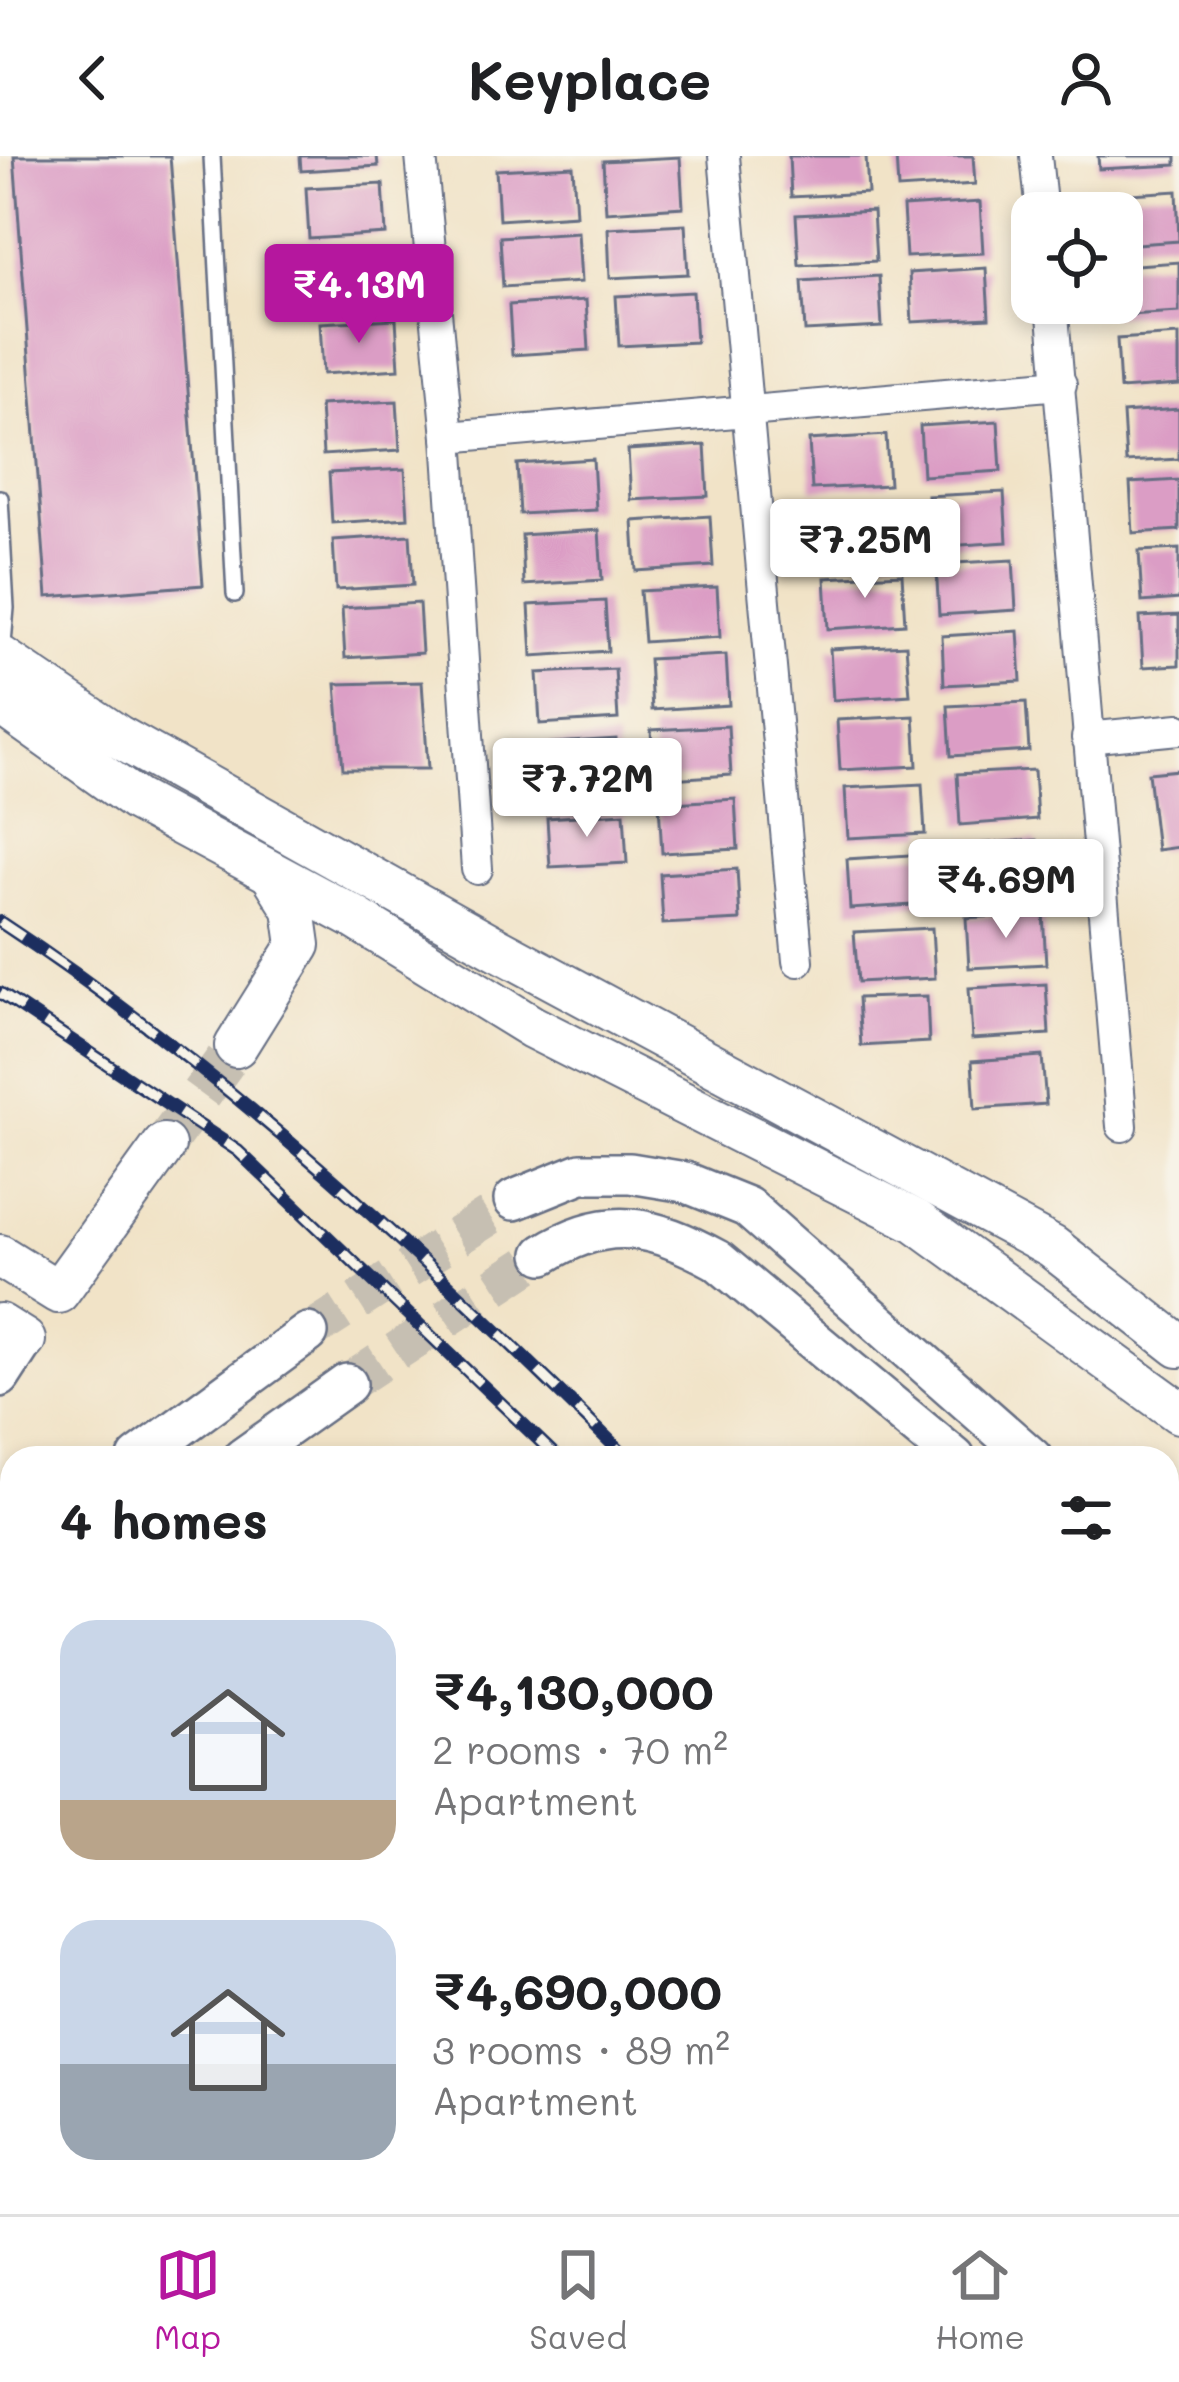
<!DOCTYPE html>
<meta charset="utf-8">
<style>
:root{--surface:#fff;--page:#f6f6f6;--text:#202124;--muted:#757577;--line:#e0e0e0;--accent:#b5179e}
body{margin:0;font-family:Mali,sans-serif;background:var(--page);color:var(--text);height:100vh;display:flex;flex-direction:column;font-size:45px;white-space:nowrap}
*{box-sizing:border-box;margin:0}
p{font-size:39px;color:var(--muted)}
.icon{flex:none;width:66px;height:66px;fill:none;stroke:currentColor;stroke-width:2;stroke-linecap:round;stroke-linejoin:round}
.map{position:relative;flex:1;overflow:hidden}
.details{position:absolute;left:0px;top:1290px;width:1179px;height:768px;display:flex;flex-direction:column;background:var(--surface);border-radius:36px 36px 0 0;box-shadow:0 6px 18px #0003}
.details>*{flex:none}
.buttons{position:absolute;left:1011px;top:36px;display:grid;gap:24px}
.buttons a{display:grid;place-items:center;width:132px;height:132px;border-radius:24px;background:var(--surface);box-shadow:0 6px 18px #0003;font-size:60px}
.price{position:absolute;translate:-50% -102px;padding:0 27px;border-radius:12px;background:#fff;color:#222;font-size:39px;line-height:78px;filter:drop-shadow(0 3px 6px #0008)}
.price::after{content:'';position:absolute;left:50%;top:72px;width:36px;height:27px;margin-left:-18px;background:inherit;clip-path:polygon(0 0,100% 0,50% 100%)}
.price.selected{background:var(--accent);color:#fff}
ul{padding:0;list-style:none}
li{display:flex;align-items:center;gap:36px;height:300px;padding:0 60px}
li span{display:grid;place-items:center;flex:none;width:336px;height:240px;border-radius:36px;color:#555}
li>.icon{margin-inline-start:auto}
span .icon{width:144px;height:144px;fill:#fffc;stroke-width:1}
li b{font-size:51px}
h2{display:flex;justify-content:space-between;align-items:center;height:144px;padding:0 60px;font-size:51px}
header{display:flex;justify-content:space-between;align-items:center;height:156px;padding:0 60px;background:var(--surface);font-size:54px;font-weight:700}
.menu{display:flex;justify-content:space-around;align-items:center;height:168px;border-top:3px solid var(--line);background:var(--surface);font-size:33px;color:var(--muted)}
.menu a{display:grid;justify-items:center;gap:6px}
.menu .selected{color:var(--accent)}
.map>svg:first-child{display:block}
</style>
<header><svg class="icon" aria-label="back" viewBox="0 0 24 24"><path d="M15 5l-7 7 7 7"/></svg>Keyplace<svg class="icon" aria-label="person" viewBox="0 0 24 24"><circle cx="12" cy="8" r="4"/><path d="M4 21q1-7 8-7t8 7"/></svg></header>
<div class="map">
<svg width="1179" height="2058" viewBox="0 0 1179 2058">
<rect width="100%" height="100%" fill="#f7f3e8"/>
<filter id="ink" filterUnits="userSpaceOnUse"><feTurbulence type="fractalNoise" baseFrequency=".00833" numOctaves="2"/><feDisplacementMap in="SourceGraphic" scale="24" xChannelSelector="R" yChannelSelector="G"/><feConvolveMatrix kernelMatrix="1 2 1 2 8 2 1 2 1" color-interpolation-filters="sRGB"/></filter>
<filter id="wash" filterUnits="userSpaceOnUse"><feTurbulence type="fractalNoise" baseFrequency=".004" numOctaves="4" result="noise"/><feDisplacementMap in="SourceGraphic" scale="48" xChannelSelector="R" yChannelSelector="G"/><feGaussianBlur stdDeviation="2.7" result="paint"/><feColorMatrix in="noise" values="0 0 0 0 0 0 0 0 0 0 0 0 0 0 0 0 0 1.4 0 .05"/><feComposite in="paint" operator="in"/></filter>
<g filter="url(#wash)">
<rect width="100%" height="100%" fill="#f1e3c7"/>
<g id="blocks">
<g fill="#db9dc5">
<polygon points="14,0 170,0 203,429 47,441"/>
<polygon points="300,0 377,0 378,10 301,15"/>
<polygon points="789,0 866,0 868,37 791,41"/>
<polygon points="896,0 973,0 975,28 898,33"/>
<polygon points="1098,0 1176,0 1176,9 1099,13"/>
<polygon points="680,1 683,51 606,56 603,5"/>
<polygon points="573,10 576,59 499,64 496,14"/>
<polygon points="383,28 386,78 309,83 306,32"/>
<polygon points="1177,35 1179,85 1122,89 1122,57 1101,57 1100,40"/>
<polygon points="980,46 983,97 906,101 903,51"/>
<polygon points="873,55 876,105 799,109 796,59"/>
<polygon points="685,68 688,118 610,122 608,72"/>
<polygon points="578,76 581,126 503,131 500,81"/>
<polygon points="388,95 391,145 314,149 311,99"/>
<polygon points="1179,106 1179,156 1110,160 1109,147 1122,147 1122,110"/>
<polygon points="986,112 989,162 912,166 909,117"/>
<polygon points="879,120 882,171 805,175 802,125"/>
<polygon points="693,136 696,186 619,190 616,140"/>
<polygon points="586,144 589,194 512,199 509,149"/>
<polygon points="396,163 399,213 323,218 320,167"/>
<polygon points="1179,179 1179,229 1120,233 1117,183"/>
<polygon points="397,245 400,294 323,299 320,249"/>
<polygon points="1179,253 1179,303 1126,306 1123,257"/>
<polygon points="998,265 1001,315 923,320 920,270"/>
<polygon points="886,279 889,329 812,333 809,284"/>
<polygon points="705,289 708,340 631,344 628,294"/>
<polygon points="593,303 596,354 520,358 517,308"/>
<polygon points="405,313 408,362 332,367 329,317"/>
<polygon points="1179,324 1179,374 1133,377 1130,327"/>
<polygon points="1004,336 1007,386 931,391 928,340"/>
<polygon points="893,350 896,400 819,405 816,354"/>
<polygon points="710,360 713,410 636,415 633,365"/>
<polygon points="599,374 602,424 524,429 522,379"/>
<polygon points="410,379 413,429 336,434 333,384"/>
<polygon points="1179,393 1179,443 1142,446 1139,395"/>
<polygon points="1013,404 1016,454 939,459 936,408"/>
<polygon points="902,418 905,468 828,473 825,422"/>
<polygon points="717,431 720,481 644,486 640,435"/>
<polygon points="605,445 608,495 532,500 529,449"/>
<polygon points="419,447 422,497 345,502 342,452"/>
<polygon points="1179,459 1179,509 1143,511 1140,461"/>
<polygon points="1018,475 1021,525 944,529 942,480"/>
<polygon points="906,489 910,539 833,544 830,493"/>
<polygon points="726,499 729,549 652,554 649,503"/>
<polygon points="615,513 618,563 540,568 537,517"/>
<polygon points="422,526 428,613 343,613 336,528"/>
<polygon points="1026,546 1029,595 951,600 948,550"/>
<polygon points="914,560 917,610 840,614 837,564"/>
<polygon points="728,570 731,619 654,624 651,574"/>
<polygon points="616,583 619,633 543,638 540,588"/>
<polygon points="1034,614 1037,663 960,669 957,618"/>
<polygon points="1179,614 1179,691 1157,694 1148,617"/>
<polygon points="922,628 925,678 848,682 845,632"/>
<polygon points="735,643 738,693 662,697 659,648"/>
<polygon points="624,657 627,707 550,711 547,662"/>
<polygon points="1036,684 1039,734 962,738 959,689"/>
<polygon points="925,698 928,748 850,753 847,703"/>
<polygon points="737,713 740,764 663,768 660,718"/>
<polygon points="1043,757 1046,808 969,812 966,762"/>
<polygon points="932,772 935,822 858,826 854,776"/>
<polygon points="1046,828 1049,878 972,883 969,832"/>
<polygon points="927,840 929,886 861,890 858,842"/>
<polygon points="1042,900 1046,948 975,953 972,905"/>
</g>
</g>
</g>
<g filter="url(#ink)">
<use href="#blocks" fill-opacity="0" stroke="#666e83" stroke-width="3"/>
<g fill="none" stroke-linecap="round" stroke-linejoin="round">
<g stroke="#c6bfb2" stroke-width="39" stroke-dasharray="39 20" stroke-linecap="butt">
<polyline points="308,1177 514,1044"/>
<polyline points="347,1228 544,1098"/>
</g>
<polyline stroke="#c6bfb2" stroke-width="42" stroke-dasharray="42 21" stroke-linecap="butt" points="164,989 236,890"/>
<defs>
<g id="service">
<polyline points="212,0 235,438"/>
<polyline points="0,342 6,452 2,499"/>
</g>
<g id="minor">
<polyline points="421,0 448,281 477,713"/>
<polyline points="724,0 798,805"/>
<polyline points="1036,0 1042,57"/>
<polyline points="1052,147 1122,970"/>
<polyline points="448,281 1061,228"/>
<polyline points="1087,582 1179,573"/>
</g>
<g id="tertiary">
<polyline points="514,1044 581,1017 630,1017 685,1026 747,1051 1032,1302"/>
<path d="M544 1098C608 1058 652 1069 717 1104L955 1302"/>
<polyline points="0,1221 24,1184"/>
<polyline points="138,1302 308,1177"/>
<polyline points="243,1302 347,1228"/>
<polyline points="0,1407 12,1396"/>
<polyline points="1167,1421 1179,1432"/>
<polyline points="1167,1477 1179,1486"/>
<polyline points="0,1489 12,1476"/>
<polyline points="0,2054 4,2058"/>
</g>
<g id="secondary">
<polyline points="0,501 117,580 498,793 1052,1091 1179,1190"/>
<polyline points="0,547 136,644 352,760 532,871 916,1065 1179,1256"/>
<polyline points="236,890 299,789 294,753 272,718"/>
<polyline points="0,1100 58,1136 164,989"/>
<polyline points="0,1169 24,1184"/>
</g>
</defs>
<use href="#service" stroke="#666e83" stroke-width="20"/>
<use href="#minor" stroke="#666e83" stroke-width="34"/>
<use href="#tertiary" stroke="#666e83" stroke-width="44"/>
<use href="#secondary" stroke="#666e83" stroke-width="46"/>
<use href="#service" stroke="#fff" stroke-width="15"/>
<use href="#minor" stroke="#fff" stroke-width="30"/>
<use href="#tertiary" stroke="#fff" stroke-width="39"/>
<use href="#secondary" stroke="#fff" stroke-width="42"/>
<defs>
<g id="rail">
<path d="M0 766C231 918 431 1108 627 1302"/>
<polyline points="0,837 238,995 558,1302"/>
<polyline points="1167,1884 1179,1902"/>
<polyline points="1167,1999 1179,2016"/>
</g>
</defs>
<use href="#rail" stroke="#1b2f5e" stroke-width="14"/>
<use href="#rail" stroke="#f7f3e8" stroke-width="9" stroke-dasharray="27" stroke-linecap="butt"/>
</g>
</g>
</svg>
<div class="buttons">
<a><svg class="icon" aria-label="locate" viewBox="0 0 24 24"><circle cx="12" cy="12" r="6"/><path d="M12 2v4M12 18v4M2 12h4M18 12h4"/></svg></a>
</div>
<b class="price selected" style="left:359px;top:190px">₹4.13M</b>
<b class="price" style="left:865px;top:445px">₹7.25M</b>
<b class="price" style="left:587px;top:684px">₹7.72M</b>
<b class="price" style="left:1006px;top:785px">₹4.69M</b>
<section class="details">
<h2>4 homes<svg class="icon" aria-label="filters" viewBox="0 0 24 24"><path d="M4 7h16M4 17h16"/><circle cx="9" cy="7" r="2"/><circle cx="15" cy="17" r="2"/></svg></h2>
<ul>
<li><span style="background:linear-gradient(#c9d6e8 75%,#b9a48a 0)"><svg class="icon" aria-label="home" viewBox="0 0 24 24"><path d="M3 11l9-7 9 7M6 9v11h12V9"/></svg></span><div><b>₹4,130,000</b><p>2 rooms · 70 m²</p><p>Apartment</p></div></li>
<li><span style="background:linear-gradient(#c9d6e8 60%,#9aa5b1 0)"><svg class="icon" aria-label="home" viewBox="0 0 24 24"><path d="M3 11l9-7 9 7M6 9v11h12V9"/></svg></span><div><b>₹4,690,000</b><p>3 rooms · 89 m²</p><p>Apartment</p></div></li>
</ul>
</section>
</div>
<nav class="menu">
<a class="selected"><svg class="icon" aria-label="map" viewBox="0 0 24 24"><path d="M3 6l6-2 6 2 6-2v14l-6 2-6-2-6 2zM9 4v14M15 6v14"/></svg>Map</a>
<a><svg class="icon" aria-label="saved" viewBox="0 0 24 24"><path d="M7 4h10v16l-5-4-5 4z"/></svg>Saved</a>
<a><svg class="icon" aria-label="home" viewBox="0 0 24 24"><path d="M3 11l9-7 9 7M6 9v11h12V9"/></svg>Home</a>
</nav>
